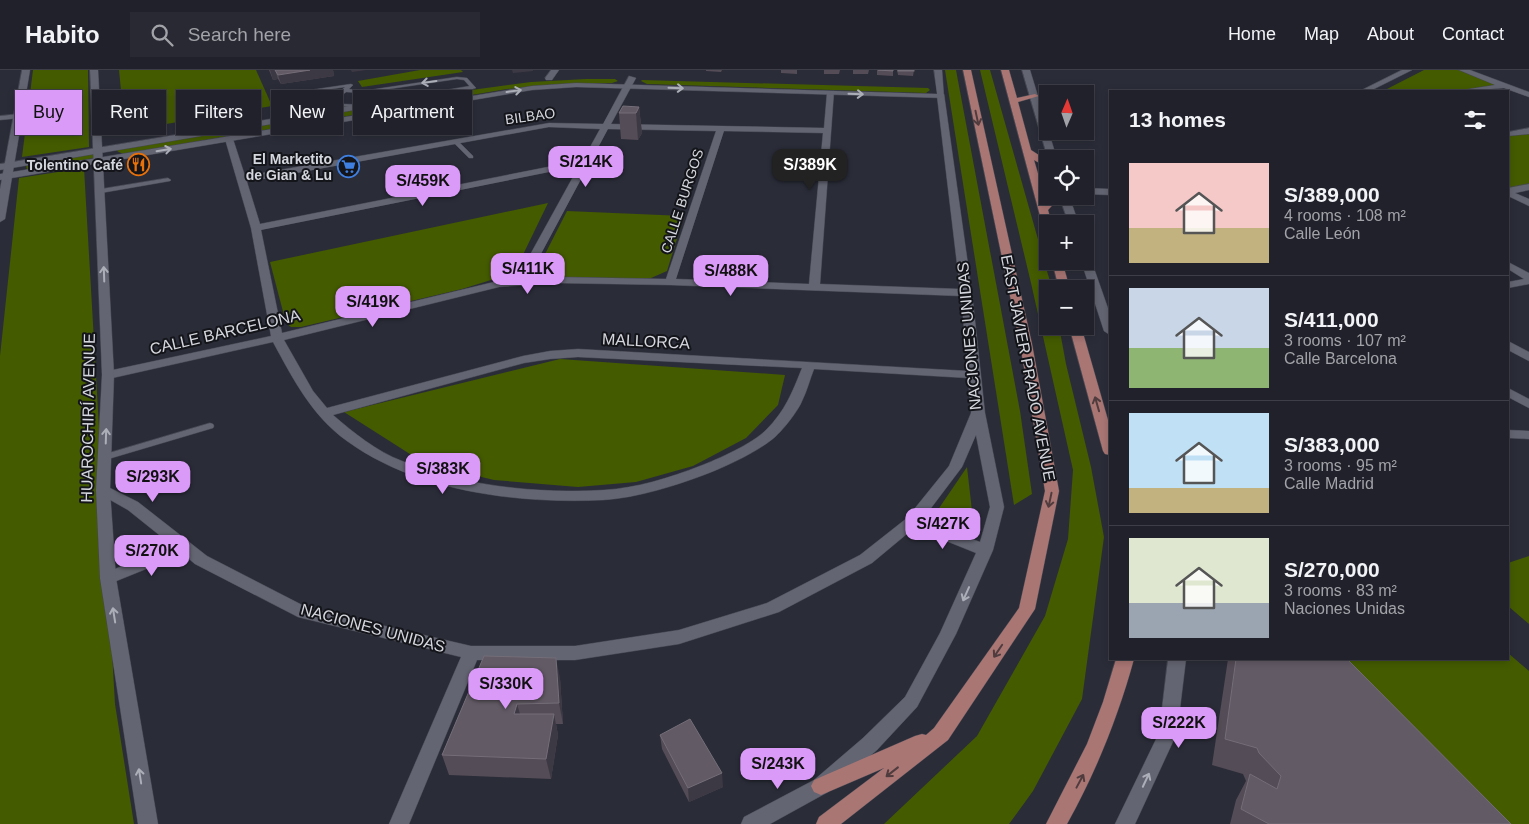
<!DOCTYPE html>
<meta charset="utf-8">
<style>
:root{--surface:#20212a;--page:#282932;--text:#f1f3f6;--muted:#a2a3a8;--line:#3d3e47;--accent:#da9af7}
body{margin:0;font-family:Arial,sans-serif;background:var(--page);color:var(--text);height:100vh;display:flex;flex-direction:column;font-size:19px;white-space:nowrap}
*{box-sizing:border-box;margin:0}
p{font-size:16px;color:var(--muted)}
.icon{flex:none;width:28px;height:28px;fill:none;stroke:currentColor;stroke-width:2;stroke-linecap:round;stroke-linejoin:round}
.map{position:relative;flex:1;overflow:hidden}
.side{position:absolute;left:1109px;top:20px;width:400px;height:570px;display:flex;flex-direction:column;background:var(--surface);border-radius:0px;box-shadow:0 2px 8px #0003,0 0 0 1px var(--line)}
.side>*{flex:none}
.top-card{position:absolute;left:15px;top:20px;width:475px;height:45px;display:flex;gap:10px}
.needle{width:32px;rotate:2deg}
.buttons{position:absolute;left:1039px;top:15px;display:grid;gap:10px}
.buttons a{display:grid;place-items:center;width:55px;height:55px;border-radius:0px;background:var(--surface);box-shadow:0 2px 8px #0003,0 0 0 1px var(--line);font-size:25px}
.price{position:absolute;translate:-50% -42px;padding:0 11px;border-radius:10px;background:var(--accent);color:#111;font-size:16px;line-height:32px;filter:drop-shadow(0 1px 2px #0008)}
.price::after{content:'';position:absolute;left:50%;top:30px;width:15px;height:11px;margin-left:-8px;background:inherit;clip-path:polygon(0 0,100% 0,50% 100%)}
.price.selected{background:#222;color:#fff}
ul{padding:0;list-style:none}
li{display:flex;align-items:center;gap:15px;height:125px;padding:0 20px}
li+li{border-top:1px solid var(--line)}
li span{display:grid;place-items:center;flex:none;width:140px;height:100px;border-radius:0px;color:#555}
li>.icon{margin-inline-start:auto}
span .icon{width:60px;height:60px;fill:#fffc;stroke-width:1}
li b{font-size:21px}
h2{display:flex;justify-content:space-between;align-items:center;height:60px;padding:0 20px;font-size:21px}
.pill{padding:0 18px;border-radius:0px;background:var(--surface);box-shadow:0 2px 8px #0003,0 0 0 1px var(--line);font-size:18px;line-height:45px}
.pill.selected{background:var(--accent);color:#111}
header{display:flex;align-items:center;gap:30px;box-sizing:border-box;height:70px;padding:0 25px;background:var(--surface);border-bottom:1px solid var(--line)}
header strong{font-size:24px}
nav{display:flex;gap:28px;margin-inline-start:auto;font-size:18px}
.search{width:350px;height:45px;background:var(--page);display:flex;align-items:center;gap:12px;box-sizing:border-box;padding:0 18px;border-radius:0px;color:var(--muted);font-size:19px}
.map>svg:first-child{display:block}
</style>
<header>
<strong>Habito</strong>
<div class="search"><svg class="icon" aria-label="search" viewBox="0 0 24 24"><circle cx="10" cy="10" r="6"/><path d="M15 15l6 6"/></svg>Search here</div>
<nav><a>Home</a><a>Map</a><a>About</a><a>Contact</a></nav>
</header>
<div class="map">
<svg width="1529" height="754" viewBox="0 0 1529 754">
<rect width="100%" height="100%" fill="#2a2c38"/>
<g fill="#445b00">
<polygon points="33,0 88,0 89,77 22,87"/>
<polygon points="119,0 256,0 272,36 125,61"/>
<polygon points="420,0 461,0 463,2 362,17 358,11"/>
<polygon points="945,0 956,0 1020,341 1032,424 1014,435"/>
<polygon points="980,0 990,0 1051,215 1052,219 1048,219 1048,256 1059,256 1066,294 1091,397 1104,467 1082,629 1033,721 1009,754 884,754 977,666 1045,546 1068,469 1073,400 1031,213"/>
<polygon points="1424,0 1463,0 1505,16 1469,21 1383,21"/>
<polygon points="586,9 615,9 618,11 612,13 551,15 507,19 123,84 117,81 117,79 464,21 531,12"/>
<polygon points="642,10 928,18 930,20 926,23 647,14 641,11"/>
<polygon points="1529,61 1529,117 1508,121 1508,64"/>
<polygon points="94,83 94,88 27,100 26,95"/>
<polygon points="84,98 115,634 134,754 0,754 0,286 19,108"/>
<polygon points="548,133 517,197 507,205 462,219 301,257 291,257 286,253 270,192"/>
<polygon points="567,141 684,146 667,201 651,208 642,209 560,207 544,199 540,194"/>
<polygon points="560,289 785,305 778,335 746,368 693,396 636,412 578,417 494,410 424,393 344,342"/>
<polygon points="967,397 975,467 931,450"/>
<polygon points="1529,486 1529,554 1508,536 1508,493"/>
<polygon points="1508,583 1529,601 1529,754 1473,754 1314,589 1508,589"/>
</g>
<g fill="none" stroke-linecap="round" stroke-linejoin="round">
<defs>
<g id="service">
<polygon points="457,7 467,8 476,18 472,19 464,10 457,9 362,23 346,22 339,28 344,34 365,35 365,37 363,38 341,36 334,29 334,27 345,17 292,25 318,33 315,41 298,48 295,46 296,45 311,39 313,34 287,26 290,23 351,14 353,15 349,19 362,21"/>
<polygon points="454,71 458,71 473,86 473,88 469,88 454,73"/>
<polygon points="168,108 171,110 170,111 101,123 98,121 101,119"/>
<polygon points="210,353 213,354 214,356 213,358 105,390 101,387 102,385"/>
</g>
<g id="minor">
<polygon points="551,0 559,0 552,10 546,10 545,8"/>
<polygon points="1402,0 1412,0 1370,21 1360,21"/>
<polygon points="1459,0 1470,0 1529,22 1529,27 1504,18 1465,21 1469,19 1495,15"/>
<path d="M629 6 636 8 611 54 824 58 827 23 834 21 820 214 960 219 937 26 944 24 972 223 985 343 1004 437 993 480 956 564 917 637 877 680 828 722 770 754H741L744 747 814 710 863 668 905 627 940 563 976 483 914 458 872 493 779 542 679 574 575 590H477L409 754H389L461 587 298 547 195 494 183 484 114 512 108 514 102 512 100 508 102 504 173 476 128 440 98 423 96 420 98 417H108L138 432 207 486 308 538 471 576H575L679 560 767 533 860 485 907 448 949 396 971 343 968 308 814 299C810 309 807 321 802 331 798 341 783 360 775 367 759 381 729 395 709 403 678 415 637 428 603 430 519 434 417 422 347 371 312 346 293 309 273 272L108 309 102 305 108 301 271 266 251 158 225 69 226 67 233 69 245 106 549 53 603 54ZM549 57 600 59 583 90 260 154 247 112ZM608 59 716 61 666 209 558 207 535 195ZM724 61 823 63 809 214 676 209ZM579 96 525 194 494 212 282 263 261 160ZM529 200 543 208 513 210ZM556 213 670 215 961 226 968 301 578 279 550 281 523 286 327 338 313 321 284 270 499 217ZM578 287 802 298C792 323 785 341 766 360 752 374 718 389 700 396 669 408 637 418 604 420 539 424 462 416 402 391 376 381 354 363 333 345L524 293 550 289ZM976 365 990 437 980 472 922 450 962 397Z"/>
<polygon points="18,44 22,46 21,48 0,50 0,46"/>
<polygon points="1529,58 1529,64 1508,66 1508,62"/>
<polygon points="1529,114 1529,120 1515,123 1529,129 1529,136 1508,126 1508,118"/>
<polygon points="1085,118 1110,119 1110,125 1085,124"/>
<polygon points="1508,192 1529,203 1529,214 1508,218 1508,212 1524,209 1508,199"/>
<polygon points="1508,271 1529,282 1529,291 1508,280"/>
<polygon points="1508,318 1529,329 1529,338 1508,327"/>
<polygon points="1508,360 1529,361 1529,369 1508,368"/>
</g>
<g id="tertiary">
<polygon points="934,0 942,0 944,28 576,17 532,20 0,110 0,104 532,16 576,13 937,24"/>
<polygon points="1022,0 1030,0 1057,89 1048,89"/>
<polygon points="470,16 473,16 473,20 0,100 0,94"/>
<polygon points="1059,126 1069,126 1079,154 1069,154"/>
<polygon points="1085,184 1090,187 1110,244 1110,265 1104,261 1081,191 1085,191"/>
<polygon points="1168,589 1186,589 1177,663 1135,754 1115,754 1159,663"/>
</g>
<g id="secondary">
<polygon points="22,0 30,0 5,149 0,152 0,119"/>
<polygon points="90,0 98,0 114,305 110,420 116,508 158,754 138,754 100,508 96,420 102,305"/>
</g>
<g id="primary">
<polygon points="963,0 971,0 1032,274 1059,421 1035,539 948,670 841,754 816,754 819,747 884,698 821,725 814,722 811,716 814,710 915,666 922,664 926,665 934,658 1019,538 1045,421 1020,274"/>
<polygon points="1001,0 1009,0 1017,28 1035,24 1039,26 1018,32 1031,80 1048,91 1048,98 1034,90 1046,131 1051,126 1061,126 1048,140 1052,154 1048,154 1048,160 1043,157"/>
<polygon points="1052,191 1062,191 1070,219 1059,219"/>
<polygon points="1069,256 1081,256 1110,357 1110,385 1105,384 1103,381"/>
<path d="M1116 589H1134C1118 647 1096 702 1067 754H1046L1087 674 1103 632Z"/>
</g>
</defs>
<use href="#service" stroke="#454751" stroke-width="1"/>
<use href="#minor" stroke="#454751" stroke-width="1"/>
<use href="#tertiary" stroke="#454751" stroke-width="1"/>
<use href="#secondary" stroke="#454751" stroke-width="1"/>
<use href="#primary" stroke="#454751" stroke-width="1"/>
<use href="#service" fill="#636572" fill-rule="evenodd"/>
<use href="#minor" fill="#636572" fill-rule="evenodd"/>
<use href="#tertiary" fill="#636572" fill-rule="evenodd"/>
<use href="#secondary" fill="#636572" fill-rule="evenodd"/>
<use href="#primary" fill="#a97674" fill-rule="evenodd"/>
</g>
<g fill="#544c56">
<polygon points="269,0 335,0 333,0 334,6 281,14 278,9 273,10"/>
<polygon points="706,0 722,0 721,2 706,1"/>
<polygon points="781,0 797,0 797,4 781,3"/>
<polygon points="824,0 840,0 839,4 824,4"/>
<polygon points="853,0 869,0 868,4 853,4"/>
<polygon points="877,0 893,0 893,6 877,5"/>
<polygon points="897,0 914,0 913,6 898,5"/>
<polygon points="315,25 336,28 332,30 332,32 323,34 322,31 317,30"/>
<polygon points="639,37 642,63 638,70 621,69 619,43"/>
<polygon points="484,586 560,608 563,654 556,654 558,665 551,709 449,705 442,685"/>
<polygon points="1228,589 1347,589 1511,754 1230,754 1236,730 1246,711 1243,704 1212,695"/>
<polygon points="660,665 723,717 689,732 662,679"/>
</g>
<g fill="#3d3944">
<polygon points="270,0 275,0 278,9 273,10"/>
<polygon points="275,0 335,0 333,0 334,6 281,14 278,5"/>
<polygon points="351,0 366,0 352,2"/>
<polygon points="512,0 533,0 533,1 513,3"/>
<polygon points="335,23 336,28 332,30 332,32 323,34 321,29"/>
<polygon points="639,37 642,63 638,70 636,43"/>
<polygon points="556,588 560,608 563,654 559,633"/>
<polygon points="517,634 523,654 514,644"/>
<polygon points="554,644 558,665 551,709 546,689"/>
<polygon points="722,703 723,717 689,732 688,718"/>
</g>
<g fill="#625a65" stroke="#746e78">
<polygon points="275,0 310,0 278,5"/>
<polygon points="878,0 893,0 893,1"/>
<rect x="898" y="0" width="16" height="1"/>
<polygon points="320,22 335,23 330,25 331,27 321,29 321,27 315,25"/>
<polygon points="623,36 639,37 636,43 619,43"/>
<polygon points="484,586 556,588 559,633 517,634 514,644 554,644 546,689 442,685"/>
<polygon points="1236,589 1347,589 1511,754 1269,754 1241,739 1250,704 1277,719 1281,706 1259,683 1257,678 1225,669"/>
<polygon points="690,649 722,703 688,718 660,665"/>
</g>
<defs><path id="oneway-shaft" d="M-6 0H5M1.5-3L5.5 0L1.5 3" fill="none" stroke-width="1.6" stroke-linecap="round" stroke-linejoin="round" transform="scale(1.25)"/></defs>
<g stroke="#adafb8">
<use href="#oneway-shaft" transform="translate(429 12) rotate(172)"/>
<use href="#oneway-shaft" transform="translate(676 18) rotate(2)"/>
<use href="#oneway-shaft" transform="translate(514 21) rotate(-8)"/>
<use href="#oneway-shaft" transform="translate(856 24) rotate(2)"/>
<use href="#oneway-shaft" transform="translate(164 80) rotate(-9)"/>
<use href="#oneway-shaft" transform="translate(104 204) rotate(-92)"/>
<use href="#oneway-shaft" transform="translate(106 366) rotate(-88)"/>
<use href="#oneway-shaft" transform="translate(966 524) rotate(114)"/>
<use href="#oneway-shaft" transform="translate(114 545) rotate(-99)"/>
<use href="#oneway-shaft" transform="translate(140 706) rotate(-99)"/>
<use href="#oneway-shaft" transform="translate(1146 710) rotate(-65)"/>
</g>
<g stroke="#503c3e">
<use href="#oneway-shaft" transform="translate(977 48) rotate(78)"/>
<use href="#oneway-shaft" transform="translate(1097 334) rotate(-106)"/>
<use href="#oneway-shaft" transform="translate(1050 430) rotate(102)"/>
<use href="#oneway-shaft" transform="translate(998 581) rotate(124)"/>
<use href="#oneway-shaft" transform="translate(892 702) rotate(142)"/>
<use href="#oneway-shaft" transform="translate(1080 711) rotate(-62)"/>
</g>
<defs>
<symbol id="restaurant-ring" viewBox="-11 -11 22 22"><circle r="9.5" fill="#14151a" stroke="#e8710a" stroke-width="1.5"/><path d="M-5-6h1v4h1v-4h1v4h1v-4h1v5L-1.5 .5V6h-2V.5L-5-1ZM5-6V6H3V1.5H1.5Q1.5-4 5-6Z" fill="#e8710a"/></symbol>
<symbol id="supermarket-ring" viewBox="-11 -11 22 22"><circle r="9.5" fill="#14151a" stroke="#3f7fe0" stroke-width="1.5"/><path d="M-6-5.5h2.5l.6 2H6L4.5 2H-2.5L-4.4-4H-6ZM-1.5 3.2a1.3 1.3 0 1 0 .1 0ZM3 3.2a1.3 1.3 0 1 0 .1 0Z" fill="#3f7fe0"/></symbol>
</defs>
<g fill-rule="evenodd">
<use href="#restaurant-ring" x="126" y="82" width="25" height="25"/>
<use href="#supermarket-ring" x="336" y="84" width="25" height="25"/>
</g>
<g text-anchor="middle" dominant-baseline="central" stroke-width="4" stroke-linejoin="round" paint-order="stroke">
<g font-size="14" fill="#d5d7de" stroke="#14151a">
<text transform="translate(530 46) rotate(-8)">BILBAO</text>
<text transform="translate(682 131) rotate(-72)">CALLE BURGOS</text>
</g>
<g font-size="14" font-weight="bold" fill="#d5d7de" stroke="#14151a" text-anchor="end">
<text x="332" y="89">El Marketito<tspan x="332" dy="16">de Gian &amp; Lu</tspan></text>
<text x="123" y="95">Tolentino Café</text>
</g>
<g font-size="16" fill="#d5d7de" stroke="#14151a">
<text transform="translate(225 262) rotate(-13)">CALLE BARCELONA</text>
<text transform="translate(969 266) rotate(-95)">NACIONES UNIDAS</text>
<text transform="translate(646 271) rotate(3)">MALLORCA</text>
<text transform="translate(1028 298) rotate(79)">EAST JAVIER PRADO AVENUE</text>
<text transform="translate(88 348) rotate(-89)">HUAROCHIRÍ AVENUE</text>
<text transform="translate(373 558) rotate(15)">NACIONES UNIDAS</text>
</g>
</g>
</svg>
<div class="buttons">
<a><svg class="needle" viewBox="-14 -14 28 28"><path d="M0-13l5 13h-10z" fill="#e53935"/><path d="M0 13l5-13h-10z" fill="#a2a3a8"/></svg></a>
<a><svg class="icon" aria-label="locate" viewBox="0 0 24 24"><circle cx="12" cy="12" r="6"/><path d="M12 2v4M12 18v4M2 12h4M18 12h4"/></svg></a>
<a>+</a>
<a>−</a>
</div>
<b class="price" style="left:586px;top:118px">S/214K</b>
<b class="price selected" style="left:810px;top:121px">S/389K</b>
<b class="price" style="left:423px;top:137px">S/459K</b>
<b class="price" style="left:528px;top:225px">S/411K</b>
<b class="price" style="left:731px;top:227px">S/488K</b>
<b class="price" style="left:373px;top:258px">S/419K</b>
<b class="price" style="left:443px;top:425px">S/383K</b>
<b class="price" style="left:153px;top:433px">S/293K</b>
<b class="price" style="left:943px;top:480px">S/427K</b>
<b class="price" style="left:152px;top:507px">S/270K</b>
<b class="price" style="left:506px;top:640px">S/330K</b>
<b class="price" style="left:1179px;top:679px">S/222K</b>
<b class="price" style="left:778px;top:720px">S/243K</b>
<div class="top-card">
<a class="pill selected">Buy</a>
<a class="pill">Rent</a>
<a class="pill">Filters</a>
<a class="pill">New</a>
<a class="pill">Apartment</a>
</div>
<section class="side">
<h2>13 homes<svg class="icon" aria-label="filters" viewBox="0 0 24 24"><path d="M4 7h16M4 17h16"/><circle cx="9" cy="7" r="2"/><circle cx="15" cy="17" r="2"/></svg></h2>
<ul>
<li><span style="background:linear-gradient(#f6c9c9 65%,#c2b280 0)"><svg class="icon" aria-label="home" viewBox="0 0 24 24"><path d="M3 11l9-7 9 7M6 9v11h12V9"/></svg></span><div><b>S/389,000</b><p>4 rooms · 108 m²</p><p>Calle León</p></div></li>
<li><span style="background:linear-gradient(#c9d6e8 60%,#8fb573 0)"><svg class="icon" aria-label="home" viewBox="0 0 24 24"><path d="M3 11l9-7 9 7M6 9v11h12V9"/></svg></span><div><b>S/411,000</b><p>3 rooms · 107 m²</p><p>Calle Barcelona</p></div></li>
<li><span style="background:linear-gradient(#bfe0f5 75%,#c2b280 0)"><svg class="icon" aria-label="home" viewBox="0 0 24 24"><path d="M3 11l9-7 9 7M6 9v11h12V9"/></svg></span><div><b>S/383,000</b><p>3 rooms · 95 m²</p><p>Calle Madrid</p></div></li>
<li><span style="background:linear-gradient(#dfe7d0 65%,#9aa5b1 0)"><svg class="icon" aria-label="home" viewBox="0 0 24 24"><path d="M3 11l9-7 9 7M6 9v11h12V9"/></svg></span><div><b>S/270,000</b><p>3 rooms · 83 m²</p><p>Naciones Unidas</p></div></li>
</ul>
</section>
</div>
